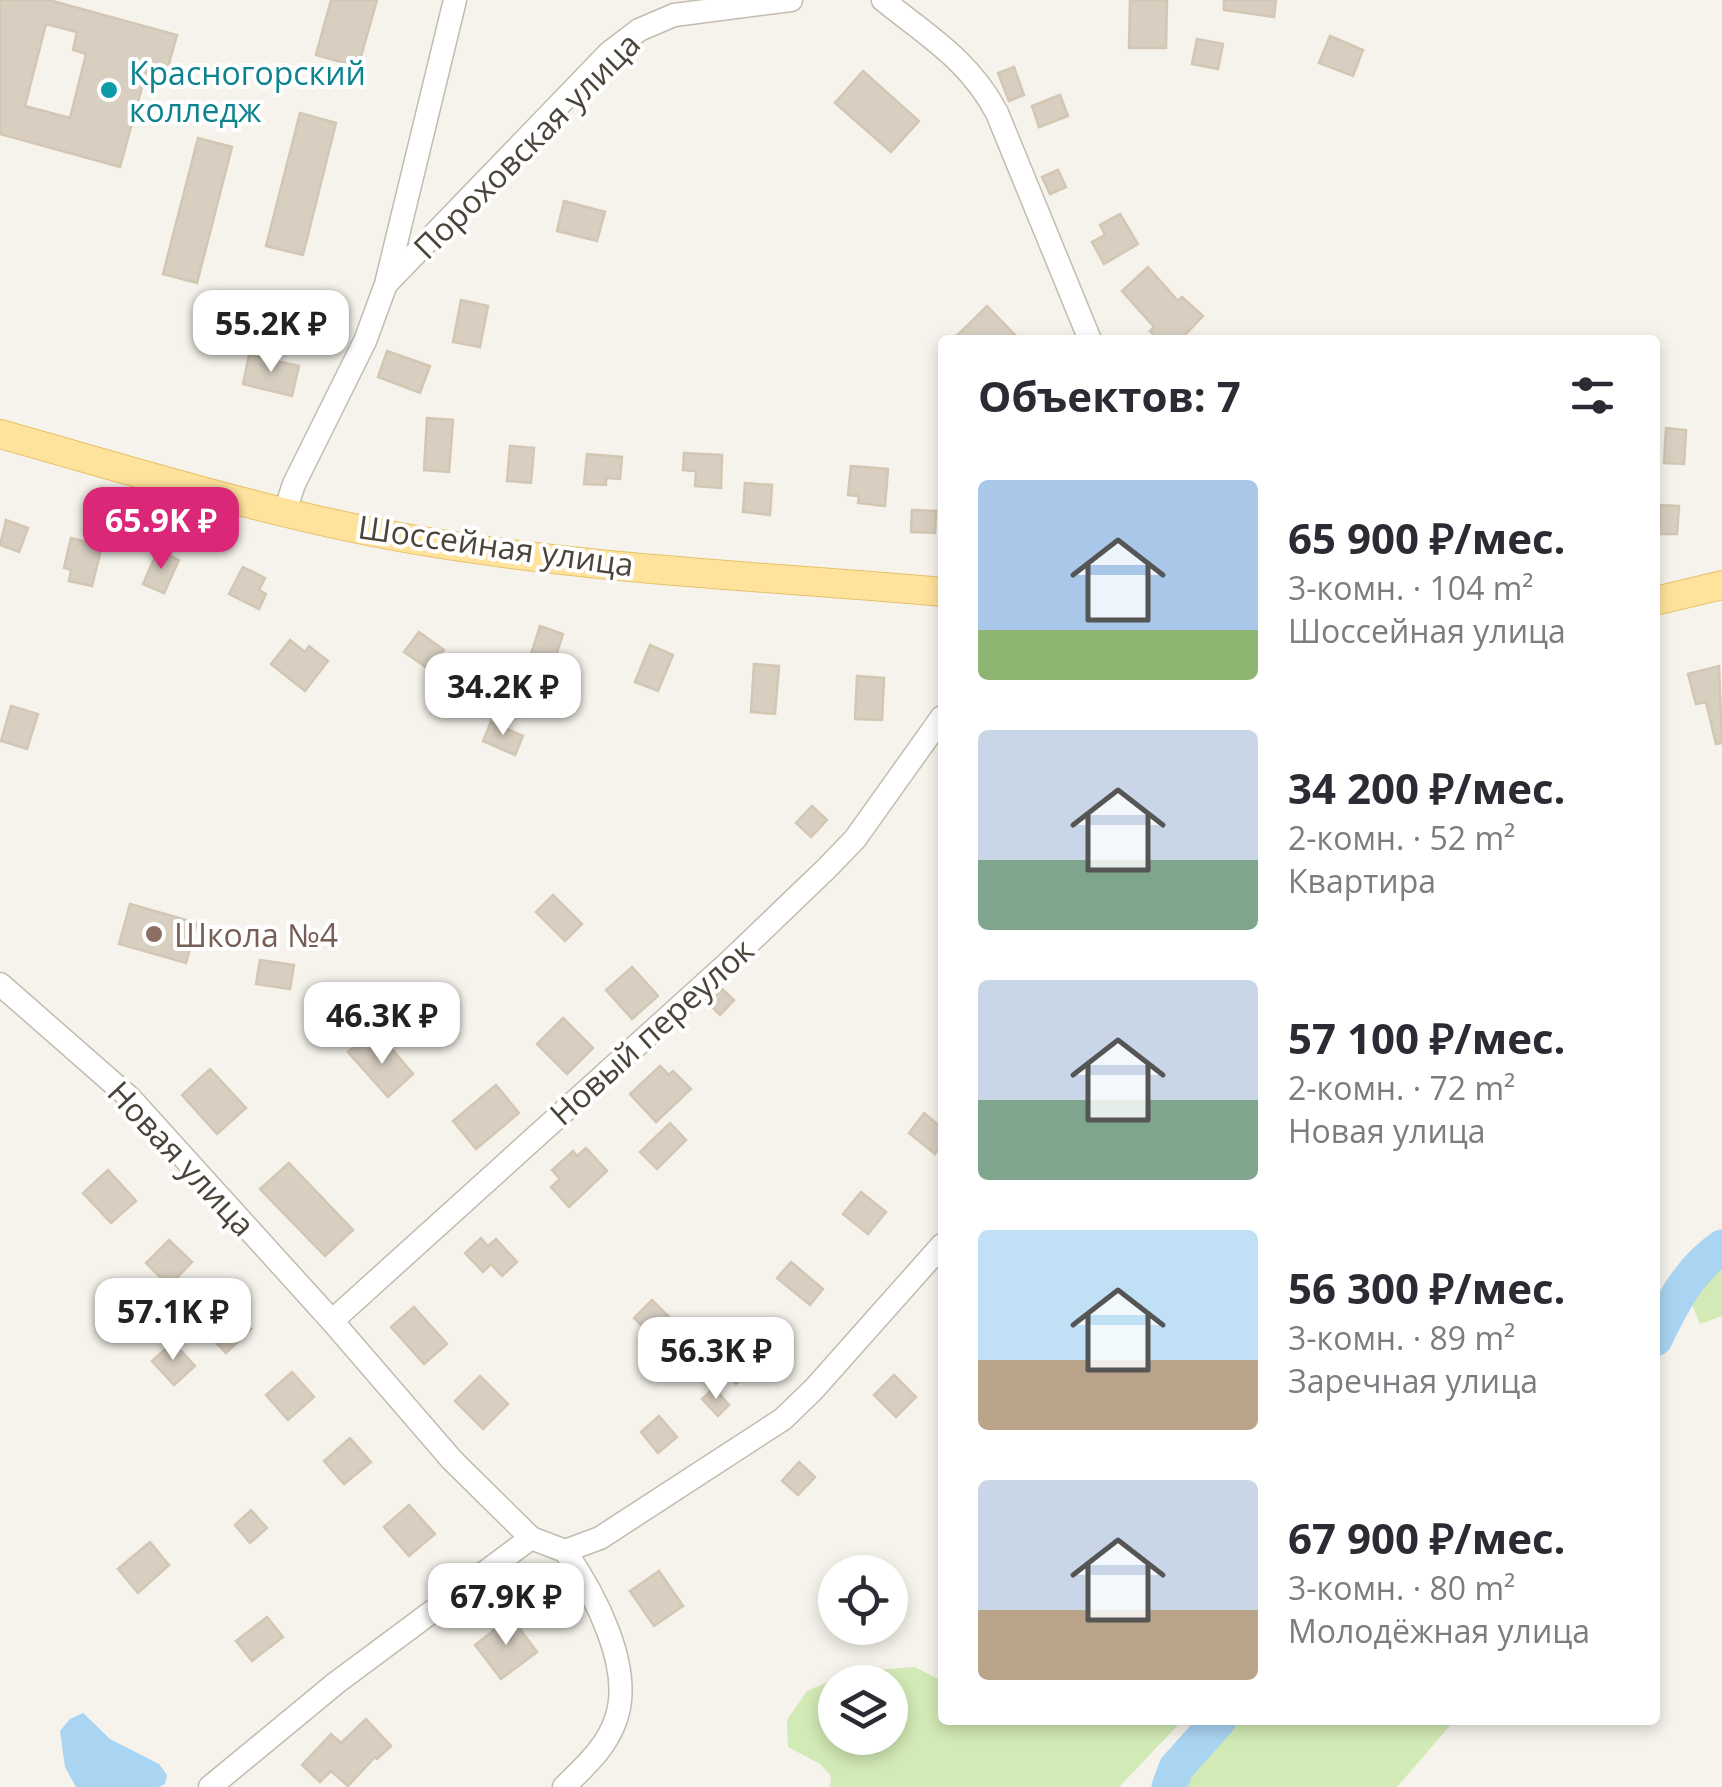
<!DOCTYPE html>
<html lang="ru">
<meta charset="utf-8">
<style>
:root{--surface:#fff;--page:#f7f7f7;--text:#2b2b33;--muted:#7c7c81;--accent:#db2777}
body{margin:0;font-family:"Open Sans",sans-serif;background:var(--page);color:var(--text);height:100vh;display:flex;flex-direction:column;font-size:38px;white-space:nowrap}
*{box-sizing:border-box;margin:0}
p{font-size:32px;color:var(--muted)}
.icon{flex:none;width:55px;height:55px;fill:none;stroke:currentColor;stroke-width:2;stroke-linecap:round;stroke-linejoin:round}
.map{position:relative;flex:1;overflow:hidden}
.panel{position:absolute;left:938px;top:335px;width:722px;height:1390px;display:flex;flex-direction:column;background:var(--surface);border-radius:10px;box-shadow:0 5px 15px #0003}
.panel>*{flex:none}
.fabs{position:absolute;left:818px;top:1555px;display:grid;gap:20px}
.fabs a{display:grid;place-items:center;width:90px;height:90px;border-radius:50%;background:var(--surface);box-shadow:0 5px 15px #0003;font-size:50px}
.price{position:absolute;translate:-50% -85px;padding:0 22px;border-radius:20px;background:#fff;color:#222;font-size:32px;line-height:65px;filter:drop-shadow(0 2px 5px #0008)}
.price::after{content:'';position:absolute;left:50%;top:60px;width:30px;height:22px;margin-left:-15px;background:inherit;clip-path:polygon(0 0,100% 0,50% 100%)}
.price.active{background:var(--accent);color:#fff}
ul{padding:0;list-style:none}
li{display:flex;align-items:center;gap:30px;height:250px;padding:0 40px}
li span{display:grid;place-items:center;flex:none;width:280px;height:200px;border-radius:10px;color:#555}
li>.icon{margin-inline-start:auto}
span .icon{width:120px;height:120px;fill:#fffc;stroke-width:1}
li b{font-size:42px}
h2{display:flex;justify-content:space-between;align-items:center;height:120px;padding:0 40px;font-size:42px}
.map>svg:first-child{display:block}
</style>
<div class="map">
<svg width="1722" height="1787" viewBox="0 0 1722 1787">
<rect width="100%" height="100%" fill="#f6f3ec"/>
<g fill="#d2eab5" fill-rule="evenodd">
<polygon points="1722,1266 1722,1316 1700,1324 1690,1300 1699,1280"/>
<path d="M915 1667 942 1681V1720H1183L1119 1787H830L831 1776 820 1764 788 1747 787 1720 807 1691 851 1672ZM835 1682H890V1738H835Z"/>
<polygon points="1231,1720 1455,1720 1397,1787 1179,1787"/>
</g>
<polygon fill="#a9d4f2" points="83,1713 110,1739 159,1764 167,1775 165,1784 159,1787 76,1787 65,1767 60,1731 70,1719"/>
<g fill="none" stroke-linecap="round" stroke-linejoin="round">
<g stroke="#a9d4f2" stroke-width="35">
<path d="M1655 1339C1673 1302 1688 1271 1722 1247"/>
<polyline points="1169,1787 1176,1768 1219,1720"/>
</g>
</g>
<g fill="#d8cfc1" stroke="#d3c7b4" stroke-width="2.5" fill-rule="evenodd">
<path d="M0 0H49L177 35 166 74 147 69 120 167 0 134ZM46 24 77 32 73 50 86 54 70 118 25 106Z"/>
<polygon points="331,0 377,0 358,67 316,55"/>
<polygon points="1130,0 1167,0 1166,48 1129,48"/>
<polygon points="1224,0 1276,0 1274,17 1224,10"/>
<polygon points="1330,36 1363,50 1353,76 1319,63"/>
<polygon points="1197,39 1223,44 1218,69 1192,64"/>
<polygon points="1014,67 1024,95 1009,101 998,73"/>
<polygon points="863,71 919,121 891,152 835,103"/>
<polygon points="1060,95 1068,116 1039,127 1032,106"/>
<polygon points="300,113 336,123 303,255 266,246"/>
<polygon points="198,138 232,147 197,283 163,274"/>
<polygon points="1058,170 1066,187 1050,194 1042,177"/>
<polygon points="564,201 605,212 597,241 557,231"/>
<polygon points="1120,214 1138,244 1104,264 1092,242 1105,235 1100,225"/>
<polygon points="1148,267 1178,301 1182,297 1203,316 1180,340 1159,340 1150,331 1154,327 1122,291"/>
<polygon points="461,300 488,306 480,347 453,342"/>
<polygon points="987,306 1020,340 952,340 968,325"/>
<polygon points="387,351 430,366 420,393 378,377"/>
<polygon points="249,355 299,366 292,396 243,384"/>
<polygon points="427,418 453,420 449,472 424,470"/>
<polygon points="1666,428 1686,430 1684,464 1664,463"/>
<polygon points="510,446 534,448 531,483 507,481"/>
<polygon points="684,453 722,455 721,488 695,486 696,471 683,470"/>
<polygon points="587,454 622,457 620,479 606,478 606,485 584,484"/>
<polygon points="851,466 888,469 885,506 858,503 859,496 848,495"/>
<polygon points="745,483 772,485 770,515 743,512"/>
<polygon points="1660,505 1679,506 1677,534 1659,534"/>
<polygon points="912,510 936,511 935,533 911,532"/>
<polygon points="6,520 28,528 19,552 0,545"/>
<polygon points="71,538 102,546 92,586 69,581 71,570 64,568"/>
<polygon points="158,550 179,560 164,593 143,584"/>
<polygon points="243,567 265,578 259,590 266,594 259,609 229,594"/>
<polygon points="540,626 563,634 547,684 524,676"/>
<polygon points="419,632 444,650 430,670 404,652"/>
<polygon points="290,640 305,652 309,646 328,661 305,691 271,664"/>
<polygon points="650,645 673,655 658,691 635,682"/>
<polygon points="754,664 779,666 775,714 751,712"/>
<polygon points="1719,666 1722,743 1716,744 1706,702 1696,704 1688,674"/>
<polygon points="857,676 884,678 882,720 855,719"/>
<polygon points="11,706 38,714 27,749 1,741"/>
<polygon points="491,722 523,736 515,755 483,741"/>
<polygon points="812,806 827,820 811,837 796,823"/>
<polygon points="553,895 582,924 565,941 536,912"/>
<polygon points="130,904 197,923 186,963 119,944"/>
<polygon points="260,960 294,965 290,989 256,984"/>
<polygon points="632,967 658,996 632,1019 606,990"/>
<polygon points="722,989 734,1000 720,1015 707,1002"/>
<polygon points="563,1018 593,1048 567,1074 537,1044"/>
<polygon points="363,1039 380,1059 392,1049 413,1074 388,1097 348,1052"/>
<polygon points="660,1066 669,1075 673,1071 691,1089 656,1122 630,1094"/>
<polygon points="210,1069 246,1108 217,1134 182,1095"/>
<polygon points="496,1085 519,1113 476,1149 453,1121"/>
<polygon points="924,1113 942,1128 942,1144 935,1154 909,1133"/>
<polygon points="670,1123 686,1140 657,1169 640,1152"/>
<polygon points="586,1148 607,1171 569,1207 551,1187 560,1179 552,1170 573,1151 577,1156"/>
<polygon points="289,1163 353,1230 325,1256 260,1189"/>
<polygon points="108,1170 136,1201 111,1223 83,1193"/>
<polygon points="861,1192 886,1212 868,1234 843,1214"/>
<polygon points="481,1238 488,1246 496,1239 517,1262 502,1276 491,1264 483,1272 465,1253"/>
<polygon points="169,1240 192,1262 169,1286 146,1263"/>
<polygon points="791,1262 823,1289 810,1305 777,1278"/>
<polygon points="652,1300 670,1318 652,1336 634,1318"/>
<polygon points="228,1305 251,1329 226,1353 203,1329"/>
<polygon points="414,1307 447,1344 424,1364 391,1327"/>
<polygon points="724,1341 752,1368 736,1384 708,1358"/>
<polygon points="173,1342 195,1366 174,1385 152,1361"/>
<polygon points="292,1372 314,1397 288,1420 266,1395"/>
<polygon points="894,1375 916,1397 896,1417 874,1395"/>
<polygon points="480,1376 508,1404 483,1429 455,1401"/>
<polygon points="714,1388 729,1405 718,1416 702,1399"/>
<polygon points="659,1416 677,1437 658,1453 641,1432"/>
<polygon points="350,1438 371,1462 344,1484 324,1461"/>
<polygon points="799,1462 815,1477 798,1495 782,1481"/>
<polygon points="409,1505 435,1534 409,1556 384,1527"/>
<polygon points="251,1510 267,1528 250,1543 235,1525"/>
<polygon points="150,1542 169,1565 138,1593 118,1569"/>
<polygon points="659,1571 683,1606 654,1626 630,1591"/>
<polygon points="267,1617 283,1637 252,1661 236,1641"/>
<polygon points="511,1617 537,1652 501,1679 475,1645"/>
<polygon points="366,1719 391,1746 377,1759 375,1757 348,1786 331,1771 320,1782 302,1765 331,1734 341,1743"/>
</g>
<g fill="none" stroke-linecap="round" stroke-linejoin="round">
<defs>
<g id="minor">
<path d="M883 0C928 36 969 60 997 113L1090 340"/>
<polyline points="389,281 609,53 639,30 674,15 791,0"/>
<polyline points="285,511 294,484 365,341 386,284 455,0"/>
<polyline points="0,984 130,1098 332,1321 452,1460 531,1538 565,1551"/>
<polyline points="332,1321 728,963 826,869 855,839 942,717"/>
<polyline points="565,1551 600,1538 783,1419 814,1389 942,1245"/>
<polyline points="210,1787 336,1683 531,1538"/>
<path d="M564 1787C584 1767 607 1747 616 1719 634 1667 594 1593 565 1551"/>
</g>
<g id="major">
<path d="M0 434C143 474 288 520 435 543 602 570 774 577 942 592"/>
<polyline points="1655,601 1722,585"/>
</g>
</defs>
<use href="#minor" stroke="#c2bbae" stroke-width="25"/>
<use href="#major" stroke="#e6c16a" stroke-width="30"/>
<use href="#minor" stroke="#fff" stroke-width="22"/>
<use href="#major" stroke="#ffe39c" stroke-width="28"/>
</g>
<circle fill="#0f9aa8" stroke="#fff" stroke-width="4" cx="109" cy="90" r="10"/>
<circle fill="#8d6e63" stroke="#fff" stroke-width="4" cx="154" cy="934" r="10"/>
<g text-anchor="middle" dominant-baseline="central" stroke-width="8" stroke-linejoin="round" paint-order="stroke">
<g font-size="32" fill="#0d838f" stroke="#fff" text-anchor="start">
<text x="129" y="72">Красногорский<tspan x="129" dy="37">колледж</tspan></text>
</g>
<g font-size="32" fill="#4b4439" stroke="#fff">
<text transform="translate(526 145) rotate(-45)">Пороховская улица</text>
<text transform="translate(496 545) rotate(8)">Шоссейная улица</text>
<text transform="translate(651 1031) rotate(-42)">Новый переулок</text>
<text transform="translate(182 1158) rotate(47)">Новая улица</text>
</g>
<g font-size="32" fill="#785e54" stroke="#fff" text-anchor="start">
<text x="174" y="934">Школа №4</text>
</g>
</g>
</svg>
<div class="fabs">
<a><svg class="icon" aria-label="locate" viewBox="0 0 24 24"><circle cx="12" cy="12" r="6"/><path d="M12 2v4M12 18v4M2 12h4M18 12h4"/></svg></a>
<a><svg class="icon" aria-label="layers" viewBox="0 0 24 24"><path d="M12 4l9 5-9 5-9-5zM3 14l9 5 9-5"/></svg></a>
</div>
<b class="price" style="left:271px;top:375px">55.2K ₽</b>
<b class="price active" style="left:161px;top:572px">65.9K ₽</b>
<b class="price" style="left:503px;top:738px">34.2K ₽</b>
<b class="price" style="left:382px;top:1067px">46.3K ₽</b>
<b class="price" style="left:173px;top:1363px">57.1K ₽</b>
<b class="price" style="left:716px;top:1402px">56.3K ₽</b>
<b class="price" style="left:506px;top:1648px">67.9K ₽</b>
<section class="panel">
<h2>Объектов: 7<svg class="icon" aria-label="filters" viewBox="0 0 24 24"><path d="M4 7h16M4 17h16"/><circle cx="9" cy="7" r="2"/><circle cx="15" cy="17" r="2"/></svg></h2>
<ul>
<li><span style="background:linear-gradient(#a9c7e8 75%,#8fb573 0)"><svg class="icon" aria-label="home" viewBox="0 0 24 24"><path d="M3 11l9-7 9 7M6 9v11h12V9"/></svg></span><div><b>65 900 ₽/мес.</b><p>3-комн. · 104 m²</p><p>Шоссейная улица</p></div></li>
<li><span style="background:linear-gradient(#c9d6e8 65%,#7fa58c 0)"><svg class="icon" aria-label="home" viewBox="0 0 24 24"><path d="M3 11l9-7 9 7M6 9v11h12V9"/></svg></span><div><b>34 200 ₽/мес.</b><p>2-комн. · 52 m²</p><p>Квартира</p></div></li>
<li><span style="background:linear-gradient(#c9d6e8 60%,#7fa58c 0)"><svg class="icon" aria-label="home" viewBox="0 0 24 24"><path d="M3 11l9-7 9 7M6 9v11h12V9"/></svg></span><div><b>57 100 ₽/мес.</b><p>2-комн. · 72 m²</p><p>Новая улица</p></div></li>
<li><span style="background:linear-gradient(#bfe0f5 65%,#b9a48a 0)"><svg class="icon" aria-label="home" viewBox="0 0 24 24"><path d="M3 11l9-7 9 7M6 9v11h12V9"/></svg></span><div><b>56 300 ₽/мес.</b><p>3-комн. · 89 m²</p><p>Заречная улица</p></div></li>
<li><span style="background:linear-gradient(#c9d6e8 65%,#b9a48a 0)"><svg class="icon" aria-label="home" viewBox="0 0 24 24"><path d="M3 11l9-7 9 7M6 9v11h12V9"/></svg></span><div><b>67 900 ₽/мес.</b><p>3-комн. · 80 m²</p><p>Молодёжная улица</p></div></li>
</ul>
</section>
</div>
